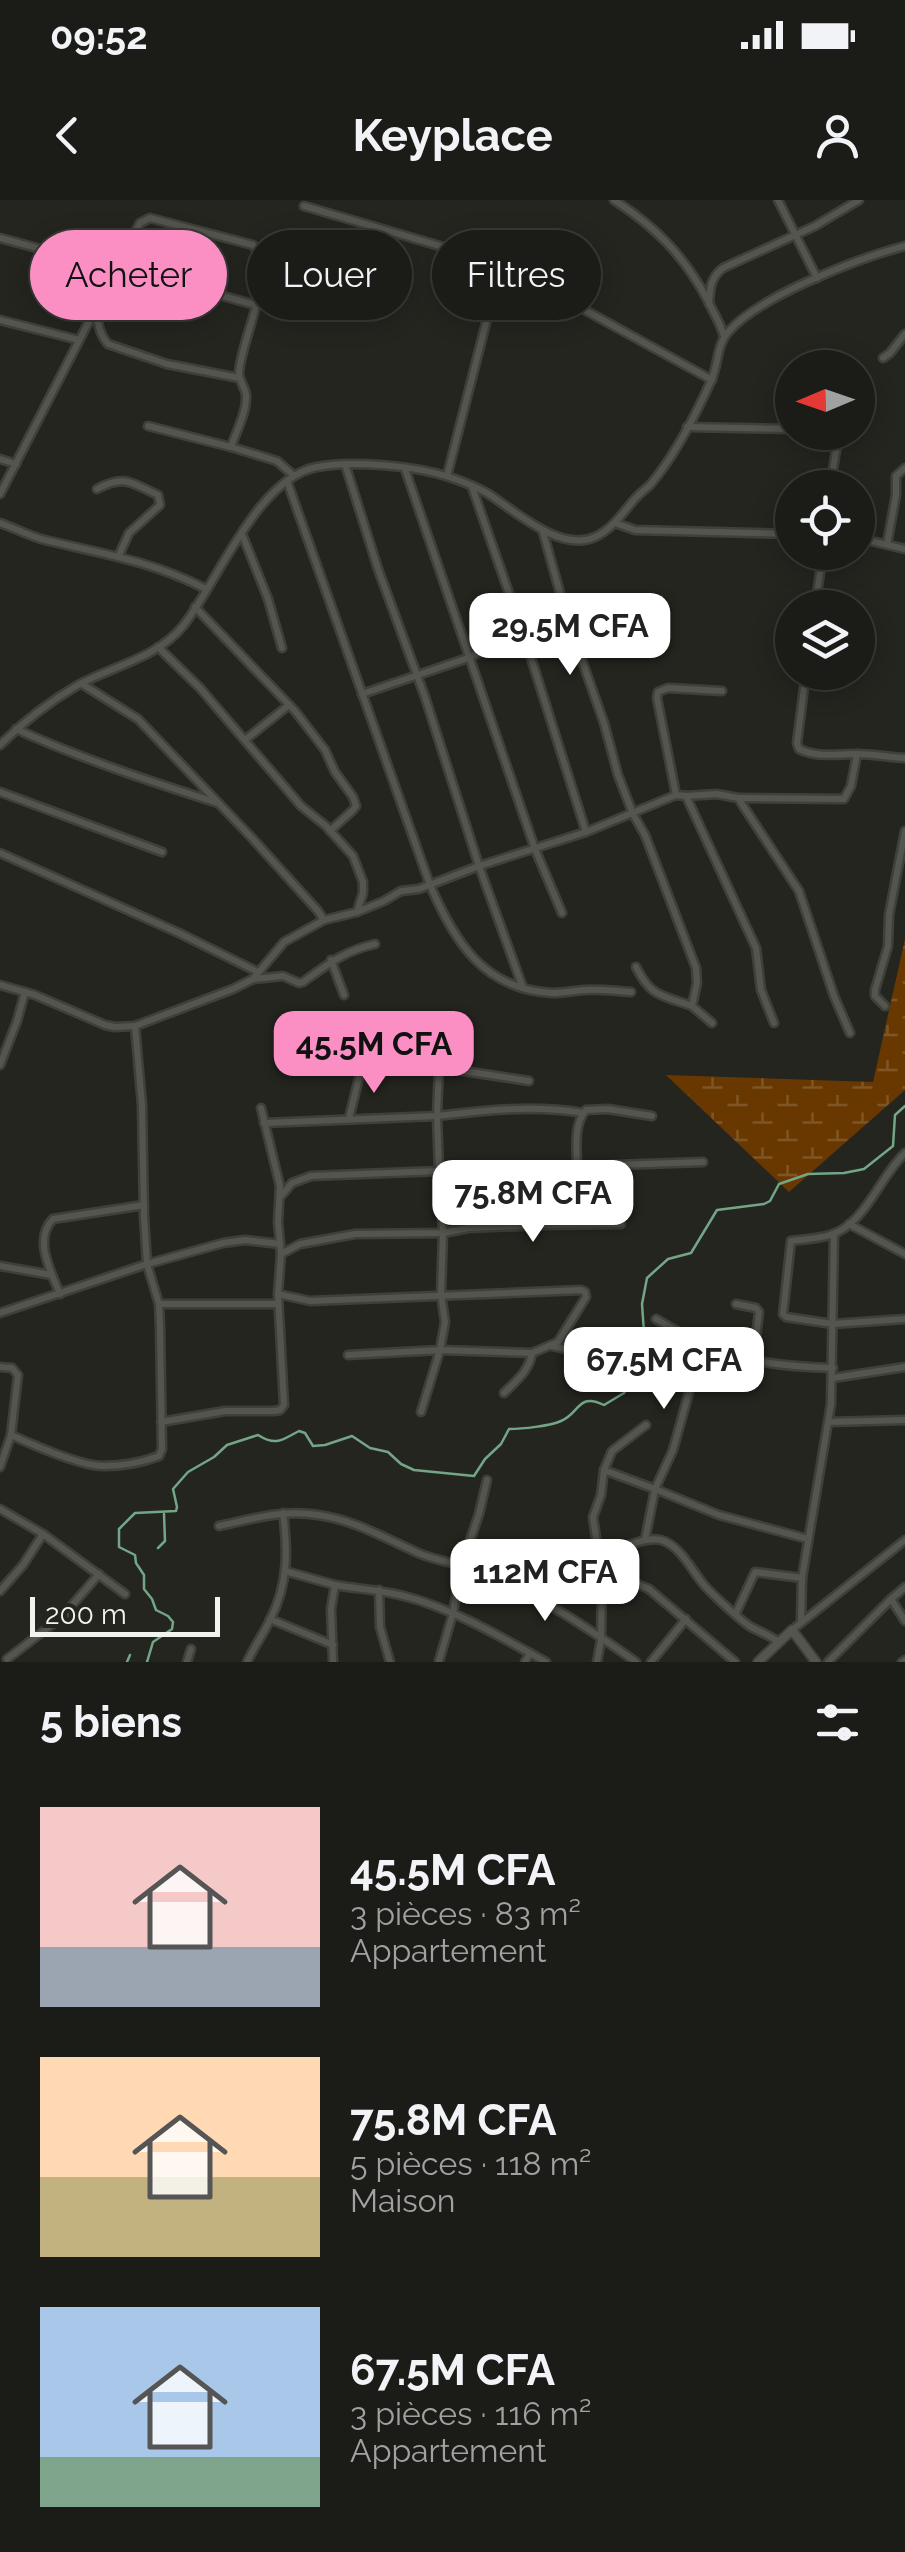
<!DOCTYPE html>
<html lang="fr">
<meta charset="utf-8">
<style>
:root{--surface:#1b1c17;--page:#282924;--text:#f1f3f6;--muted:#a0a1a1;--line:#393a36;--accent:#fb8fc4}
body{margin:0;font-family:Raleway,sans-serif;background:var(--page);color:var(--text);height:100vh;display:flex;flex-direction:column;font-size:38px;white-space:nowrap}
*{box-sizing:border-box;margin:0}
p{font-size:32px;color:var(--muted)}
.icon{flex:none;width:55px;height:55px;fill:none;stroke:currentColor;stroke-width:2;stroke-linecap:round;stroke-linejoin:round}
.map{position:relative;height:1462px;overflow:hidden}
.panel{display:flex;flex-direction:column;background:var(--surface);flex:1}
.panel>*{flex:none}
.hud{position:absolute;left:30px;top:30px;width:845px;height:90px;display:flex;gap:20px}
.needle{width:65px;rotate:268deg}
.tools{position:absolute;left:775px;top:150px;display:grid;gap:20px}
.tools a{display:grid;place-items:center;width:100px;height:100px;border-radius:50%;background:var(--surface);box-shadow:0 5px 25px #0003,0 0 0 2px var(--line);font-size:50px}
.scale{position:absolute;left:30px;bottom:25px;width:190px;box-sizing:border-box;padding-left:10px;border:5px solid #f2f2ee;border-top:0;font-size:28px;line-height:35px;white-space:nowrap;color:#f2f2ee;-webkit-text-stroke:8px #24251f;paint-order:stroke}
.price{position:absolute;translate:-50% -85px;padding:0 22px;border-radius:20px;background:#fff;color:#222;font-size:32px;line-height:65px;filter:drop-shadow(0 2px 5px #0008)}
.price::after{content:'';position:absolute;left:50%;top:60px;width:30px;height:22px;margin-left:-15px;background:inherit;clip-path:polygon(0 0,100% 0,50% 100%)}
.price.current{background:var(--accent);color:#111}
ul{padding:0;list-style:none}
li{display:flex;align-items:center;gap:30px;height:250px;padding:0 40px}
li span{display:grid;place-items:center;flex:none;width:280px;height:200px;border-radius:0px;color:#555}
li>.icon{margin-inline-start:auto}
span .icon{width:120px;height:120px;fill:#fffc;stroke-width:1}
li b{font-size:42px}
h2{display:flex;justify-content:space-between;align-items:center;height:120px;padding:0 40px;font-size:42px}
.pill{padding:0 35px;border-radius:45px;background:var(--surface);box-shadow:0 5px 25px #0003,0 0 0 2px var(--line);font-size:35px;line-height:90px}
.pill.current{background:var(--accent);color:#111}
.status{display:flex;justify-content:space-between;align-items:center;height:70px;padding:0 50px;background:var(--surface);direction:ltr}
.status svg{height:28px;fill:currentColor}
header{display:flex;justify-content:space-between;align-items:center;height:130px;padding:0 40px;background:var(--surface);font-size:45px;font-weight:700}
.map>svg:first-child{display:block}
</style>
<div class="status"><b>09:52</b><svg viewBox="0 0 49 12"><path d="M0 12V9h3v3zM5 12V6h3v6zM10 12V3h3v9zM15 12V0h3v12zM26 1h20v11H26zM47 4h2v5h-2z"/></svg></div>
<header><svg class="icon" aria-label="back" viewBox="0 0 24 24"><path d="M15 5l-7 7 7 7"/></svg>Keyplace<svg class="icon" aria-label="person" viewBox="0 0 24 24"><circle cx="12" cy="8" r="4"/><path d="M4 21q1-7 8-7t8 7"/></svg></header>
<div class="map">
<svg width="905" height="1462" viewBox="0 0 905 1462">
<defs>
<pattern id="wetland-marsh" width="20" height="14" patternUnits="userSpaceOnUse" patternTransform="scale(2.5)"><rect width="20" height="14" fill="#683800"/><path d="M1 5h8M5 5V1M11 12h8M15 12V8" fill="none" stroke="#7e5526"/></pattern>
</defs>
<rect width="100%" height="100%" fill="#24251f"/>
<polygon fill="url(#wetland-marsh)" points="905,739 905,890 789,992 666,875 873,882"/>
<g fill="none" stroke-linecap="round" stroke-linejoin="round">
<g stroke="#73a686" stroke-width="2.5">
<polyline points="158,1348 165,1341 164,1314"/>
<polyline points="127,1462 130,1455"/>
<path d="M147 1462 153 1442 172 1429 173 1422 168 1416 156 1410 152 1399 144 1389V1375L136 1363 135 1355 119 1347V1329L135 1313 176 1311 177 1307 173 1289 188 1272 214 1257 227 1245 258 1235C277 1247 283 1239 299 1231L305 1233 313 1246 325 1245 352 1236 370 1248 388 1252 401 1264 414 1270 474 1276 485 1259 501 1244 509 1229C522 1229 550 1226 561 1221 580 1213 578 1192 604 1205L624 1193 637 1175 636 1161 645 1147 642 1104 647 1078 668 1059 691 1053 717 1010 764 1004 770 1001 779 984 808 974 844 973 864 969 893 946 895 915 905 906"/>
</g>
<defs>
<g id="minor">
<path d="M614 0C656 27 684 56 707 99 713 112 720 122 724 136"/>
<polyline points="778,0 817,78"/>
<polyline points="304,6 501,64 712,180"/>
<polyline points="0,38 115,69 145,74 255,105"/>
<path d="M709 104C710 89 710 78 723 68L815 26 859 0"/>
<path d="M96 110C98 123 99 134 108 144L167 164 239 178"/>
<polyline points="0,120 79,140"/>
<polyline points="883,158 890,153 905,134"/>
<polyline points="148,226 231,247"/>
<polyline points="687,227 792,229"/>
<polyline points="0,259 16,264"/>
<polyline points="345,264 378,369 425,497 479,666 523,788"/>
<polyline points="405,269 535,649 562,713"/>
<polyline points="447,276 501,64"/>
<path d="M287 281 430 685C455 742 483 789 552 793 563 793 573 791 584 790 599 789 616 791 631 792"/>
<polyline points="472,287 526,442 586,632"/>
<polyline points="830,288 839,232"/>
<path d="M97 289C124 274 132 283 158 295L160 305 129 333 119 355"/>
<path d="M0 294 133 36 140 23 150 18 253 45C277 75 241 138 239 173 239 181 245 187 246 195 247 212 236 232 231 247L277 261 293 275"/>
<path d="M0 323C15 328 29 336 45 340 103 354 152 361 206 389"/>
<polyline points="615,323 635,330 792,334"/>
<polyline points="543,332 567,418 604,523 618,575 633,614 645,635 696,768 697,783 692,806 712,823"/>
<polyline points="242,334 268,399 282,448"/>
<polyline points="858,338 905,349"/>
<polyline points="887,344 896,295 896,276 905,268"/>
<polyline points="195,407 295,511 325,550 335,572 353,597 356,606 353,610 330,631"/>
<polyline points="815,408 823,352"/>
<polyline points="526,442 555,429 567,418"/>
<polyline points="158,447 200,488 301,606 326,626 353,656 363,682 363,693 357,712 324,720"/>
<path d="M806 472 797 543 799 549C817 558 836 554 856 554 872 554 889 557 905 558"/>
<polyline points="362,494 468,458 522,433"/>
<path d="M16 529C82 559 149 581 218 603"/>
<polyline points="245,540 289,505"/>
<path d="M0 545C24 521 49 502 78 485 113 466 157 458 183 426 218 382 257 278 317 267 353 260 418 266 452 278 464 282 476 287 487 293 514 310 560 353 595 337 612 329 622 314 633 301 638 295 644 290 650 285 674 257 696 214 711 181 719 164 716 145 729 131 760 96 859 58 905 46"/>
<polyline points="0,592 162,652"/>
<polyline points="676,595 657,498 658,492 668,488 722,491"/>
<polyline points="686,596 717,594 738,598 799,691 834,796 850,833"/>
<polyline points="739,598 844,599 851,586 857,554"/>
<polyline points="0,653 179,733 258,772"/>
<polyline points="357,712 384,701 401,691 419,689 479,666 586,632 676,595 686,596 756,748 761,790 774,823"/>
<polyline points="331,760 344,795"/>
<path d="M636 767C651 797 661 795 692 806"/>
<path d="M254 779 283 776 299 783 303 782C328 764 344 751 375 744"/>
<polyline points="0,785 35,795 105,825 115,827 135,826 233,789 253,779 284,742 324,720 318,711 252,638 138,519 82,484"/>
<polyline points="885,806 875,796 875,790 888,746 889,715 905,631"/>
<polyline points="0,865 17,821 25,792"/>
<polyline points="349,918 363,862 366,858 373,857 529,881"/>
<polyline points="264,923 437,916 439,867"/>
<path d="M905 953C880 976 865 1025 830 1035 818 1039 804 1039 791 1041L783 1114 786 1117 833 1124 905 1119"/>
<path d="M577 967C577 948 573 925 586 910L608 909 652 916"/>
<path d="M281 996 292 983 311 976 439 971 437 916C486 910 534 905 583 913"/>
<polyline points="849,1024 905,1054"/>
<polyline points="281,1054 300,1044 355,1034 443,1033 468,1028 544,1025 621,1024"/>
<polyline points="0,1066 52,1075"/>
<path d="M60 1094C51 1072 33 1039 53 1019L144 1005"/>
<polyline points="278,1094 310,1101 581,1090 585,1092 586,1097 558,1142 532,1153 440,1150 348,1155"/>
<polyline points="159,1104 278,1104"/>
<polyline points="736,1104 756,1108 759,1112 753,1161"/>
<polyline points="0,1113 147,1064 223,1043 245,1040 280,1044"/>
<path d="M656 1119C721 1158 759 1166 833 1168"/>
<polyline points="552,1146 608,1159"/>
<polyline points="0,1167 12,1168 18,1175 11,1235 0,1267"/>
<polyline points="833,1178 905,1167"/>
<path d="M504 1193C517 1180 529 1171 532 1153"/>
<polyline points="421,1212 440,1150 445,1122 441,1094 443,1033 439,971 703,962"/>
<polyline points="161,1222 225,1211 274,1211 280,1210 284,1205 278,1094 281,1054 278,1022 280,986 261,908"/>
<polyline points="829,1222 905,1220"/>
<path d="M11 1235C33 1245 81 1266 103 1266 121 1266 143 1262 159 1256L162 1249 160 1126 159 1104 147 1064 144 1016 142 905 135 826"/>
<polyline points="604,1270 655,1289 673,1250 702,1145"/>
<polyline points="0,1309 43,1334 125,1394"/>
<path d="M219 1326C252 1319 284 1309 318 1315 354 1320 385 1338 418 1353 439 1362 463 1364 484 1372 537 1394 590 1429 636 1462"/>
<polyline points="645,1340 655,1289 719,1315 808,1339"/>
<path d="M601 1357C617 1351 643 1336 661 1340 680 1345 692 1371 704 1385 712 1394 741 1421 751 1427 761 1432 770 1436 779 1442"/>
<polyline points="285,1371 335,1385"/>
<polyline points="602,1380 635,1383 649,1389 735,1462"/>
<polyline points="379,1390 380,1427 390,1462"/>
<polyline points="0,1391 23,1365 43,1334"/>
<polyline points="891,1399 905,1387"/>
<polyline points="736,1413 755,1372 802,1378"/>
<polyline points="270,1419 333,1445"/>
<polyline points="801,1421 802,1378 831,1204 834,1034"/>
<polyline points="792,1430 905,1340"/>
<polyline points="7,1459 62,1417 99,1374"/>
<polyline points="439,1461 453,1413 461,1367 479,1314 487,1280"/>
<polyline points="187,1462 191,1449"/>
<path d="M247 1462C254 1447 264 1433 271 1418 288 1384 288 1350 283 1313"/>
<path d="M333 1462 331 1409 335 1385C358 1389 381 1390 404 1396 454 1409 501 1437 546 1462"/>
<polyline points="525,1462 530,1453"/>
<polyline points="597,1462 601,1440 602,1380 593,1317 601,1295 604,1270 612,1251 646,1225"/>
<polyline points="651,1462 686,1419"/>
<polyline points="828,1462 891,1399 905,1421"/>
<polyline points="902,1462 905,1460"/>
</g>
<polyline id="tertiary" points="758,1462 792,1430 816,1462"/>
</defs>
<use href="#minor" stroke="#40403b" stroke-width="11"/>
<use href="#tertiary" stroke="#40403b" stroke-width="12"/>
<use href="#minor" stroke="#54554f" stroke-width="6"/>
<use href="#tertiary" stroke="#54554f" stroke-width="8"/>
</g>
</svg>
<div class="tools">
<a><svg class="needle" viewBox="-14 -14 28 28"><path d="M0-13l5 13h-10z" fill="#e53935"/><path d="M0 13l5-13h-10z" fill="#a0a1a1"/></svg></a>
<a><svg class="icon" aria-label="locate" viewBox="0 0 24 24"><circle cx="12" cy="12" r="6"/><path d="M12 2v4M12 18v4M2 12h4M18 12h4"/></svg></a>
<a><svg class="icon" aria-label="layers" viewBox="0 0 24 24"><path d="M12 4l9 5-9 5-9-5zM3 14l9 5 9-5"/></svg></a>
</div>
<div class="scale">200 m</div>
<b class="price" style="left:570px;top:478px">29.5M CFA</b>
<b class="price current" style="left:374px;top:896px">45.5M CFA</b>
<b class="price" style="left:533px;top:1045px">75.8M CFA</b>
<b class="price" style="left:664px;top:1212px">67.5M CFA</b>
<b class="price" style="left:545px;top:1424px">112M CFA</b>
<div class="hud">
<a class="pill current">Acheter</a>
<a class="pill">Louer</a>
<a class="pill">Filtres</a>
</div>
</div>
<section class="panel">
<h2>5 biens<svg class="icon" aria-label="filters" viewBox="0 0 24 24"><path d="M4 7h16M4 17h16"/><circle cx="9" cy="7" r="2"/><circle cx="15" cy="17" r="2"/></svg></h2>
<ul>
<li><span style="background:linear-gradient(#f6c9c9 70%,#9aa5b1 0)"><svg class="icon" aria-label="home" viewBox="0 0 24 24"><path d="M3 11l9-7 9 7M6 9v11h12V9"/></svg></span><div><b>45.5M CFA</b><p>3 pièces · 83 m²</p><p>Appartement</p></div></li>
<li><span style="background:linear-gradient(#ffd9b3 60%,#c2b280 0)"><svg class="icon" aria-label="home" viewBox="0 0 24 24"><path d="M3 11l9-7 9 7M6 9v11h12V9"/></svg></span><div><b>75.8M CFA</b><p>5 pièces · 118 m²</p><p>Maison</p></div></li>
<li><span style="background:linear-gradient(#a9c7e8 75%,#7fa58c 0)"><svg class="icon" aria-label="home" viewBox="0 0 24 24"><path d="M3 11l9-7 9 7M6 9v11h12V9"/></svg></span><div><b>67.5M CFA</b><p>3 pièces · 116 m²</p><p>Appartement</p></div></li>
</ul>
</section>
